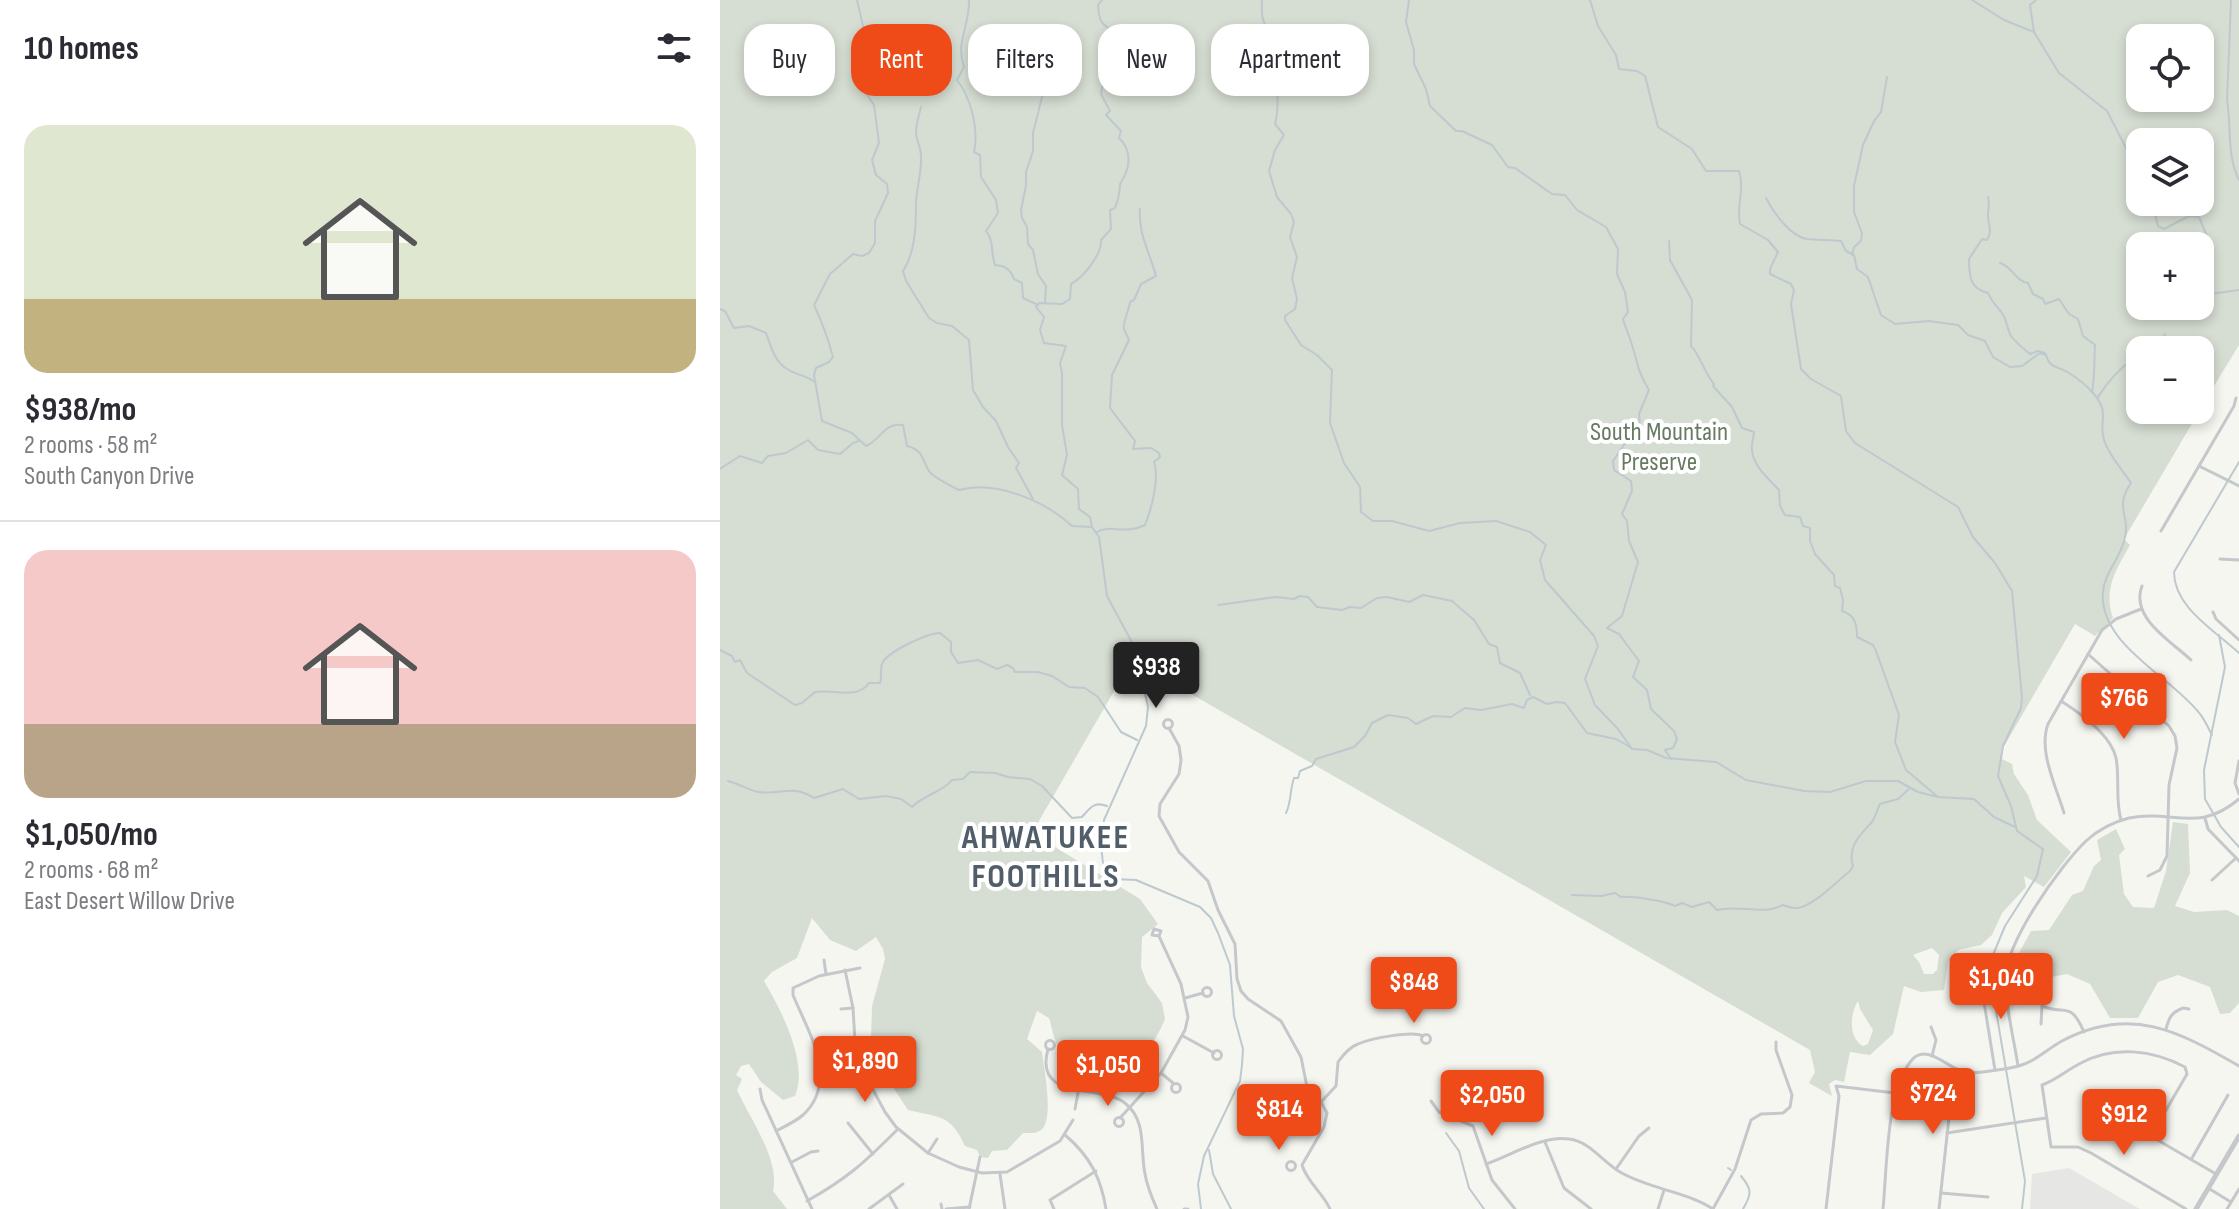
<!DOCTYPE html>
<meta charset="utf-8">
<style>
:root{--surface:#fff;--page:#f2f2f3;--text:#2b2b33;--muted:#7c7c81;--line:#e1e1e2;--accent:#ef4b18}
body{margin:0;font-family:"Sofia Sans Condensed",sans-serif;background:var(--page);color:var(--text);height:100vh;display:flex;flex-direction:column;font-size:30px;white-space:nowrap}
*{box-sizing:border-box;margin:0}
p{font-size:26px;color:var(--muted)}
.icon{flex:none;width:44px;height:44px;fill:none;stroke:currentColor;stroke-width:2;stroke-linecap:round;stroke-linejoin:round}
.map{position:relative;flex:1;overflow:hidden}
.side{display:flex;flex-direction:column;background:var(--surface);width:720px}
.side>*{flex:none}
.hud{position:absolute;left:24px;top:24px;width:760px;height:72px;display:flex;gap:16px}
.tools{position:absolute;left:1406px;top:24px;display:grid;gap:16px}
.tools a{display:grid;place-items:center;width:88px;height:88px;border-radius:16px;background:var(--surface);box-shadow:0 4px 12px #0003;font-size:40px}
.price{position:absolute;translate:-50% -68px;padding:0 18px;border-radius:8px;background:var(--accent);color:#fff;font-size:26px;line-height:52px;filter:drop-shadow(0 2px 4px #0008)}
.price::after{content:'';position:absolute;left:50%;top:48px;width:24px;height:18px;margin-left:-12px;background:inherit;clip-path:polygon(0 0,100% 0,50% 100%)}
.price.selected{background:#222;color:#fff}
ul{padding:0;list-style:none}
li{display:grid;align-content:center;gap:16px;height:424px;padding:0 24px}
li+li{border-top:2px solid var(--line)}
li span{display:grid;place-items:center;height:248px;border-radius:24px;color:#555}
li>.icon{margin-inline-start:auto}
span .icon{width:144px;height:144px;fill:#fffc;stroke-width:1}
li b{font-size:34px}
h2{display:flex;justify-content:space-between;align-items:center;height:96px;padding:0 24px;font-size:34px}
.chip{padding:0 28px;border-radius:24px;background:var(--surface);box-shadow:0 4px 12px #0003;font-size:28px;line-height:72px}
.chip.selected{background:var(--accent);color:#fff}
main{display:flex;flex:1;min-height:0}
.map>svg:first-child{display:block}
</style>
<main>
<section class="side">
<h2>10 homes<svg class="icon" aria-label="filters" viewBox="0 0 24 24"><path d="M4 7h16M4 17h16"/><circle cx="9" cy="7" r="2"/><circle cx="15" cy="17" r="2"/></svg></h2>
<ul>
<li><span style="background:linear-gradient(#dfe7d0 70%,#c2b280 0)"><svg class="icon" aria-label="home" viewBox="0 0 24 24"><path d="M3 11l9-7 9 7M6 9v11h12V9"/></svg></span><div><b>$938/mo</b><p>2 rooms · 58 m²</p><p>South Canyon Drive</p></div></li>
<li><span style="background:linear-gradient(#f6c9c9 70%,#b9a48a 0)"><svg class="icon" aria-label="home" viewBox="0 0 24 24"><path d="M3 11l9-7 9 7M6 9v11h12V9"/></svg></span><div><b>$1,050/mo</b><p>2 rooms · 68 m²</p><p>East Desert Willow Drive</p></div></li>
</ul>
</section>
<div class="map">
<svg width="1519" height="1209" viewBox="0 0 1519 1209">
<rect width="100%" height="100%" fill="#f6f6f1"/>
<polygon fill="#e6e7e5" points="1349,1168 1420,1209 1310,1209 1312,1174"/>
<g fill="#d6ddd2" fill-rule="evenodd">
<path d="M0 0H1519V345L1480 409V350H1420V410H1480L1404 539 1410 545C1396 570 1383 589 1393 618L1375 636 1355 624 1283 748 1282 759 1292 764 1294 774 1308 795 1317 820 1351 852 1324 887 1304 876 1306 887 1282 913 1272 935 1261 945 1238 950 1228 962 1224 990 1201 992 1184 986 1173 1034 1150 1055 1130 1052 1124 1082 1115 1080 1109 1084 1112 1096 1089 1083 1095 1072 1090 1050 412 660 312 833 420 899 438 924 422 937 421 967 427 983 442 1003 445 1019C436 1042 419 1063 398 1075 379 1070 350 1066 339 1049 334 1041 332 1027 329 1018L317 1011 307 1039 322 1052C324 1069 334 1117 322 1129 317 1134 310 1133 303 1133L287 1150 272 1151 268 1158 260 1157 257 1150 245 1146C230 1114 221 1118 188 1110L165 1075 151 1040 152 1006 165 959 163 949 156 937 136 951 110 940 92 918 77 958 52 972 44 981C61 1010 89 1063 75 1096L63 1100 41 1082 29 1064 21 1066 16 1075 22 1079 17 1090C30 1119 60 1159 53 1191L67 1209H0ZM1420 38H1480V98H1420ZM1420 142H1480V202H1420ZM1420 246H1480V306H1420ZM1212 948 1219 955 1217 970 1213 974H1204L1199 962 1193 955ZM1138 1001 1140 1009 1153 1030 1148 1044 1143 1046C1128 1038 1130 1013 1138 1001Z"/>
<polygon points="1453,822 1468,824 1470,873 1455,906 1474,912 1507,910 1519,916 1519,1003 1510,1013 1500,1014 1490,987 1458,975 1438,982 1418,1018 1390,1018 1370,984 1347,974 1325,978 1295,974 1292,966 1311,931 1329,930 1352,895 1363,891 1374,866 1381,860 1377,840 1396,829 1405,849 1399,855 1404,894 1413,907 1434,908 1446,871"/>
</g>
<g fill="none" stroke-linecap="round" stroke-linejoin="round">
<g stroke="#bdc9ce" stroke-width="2">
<path d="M137 0 147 43 146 93 154 105 159 143 152 160 156 175 167 184 168 193 155 221V243L149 253 142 256 133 254 110 274 94 305C102 322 108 338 113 357L109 362 96 368 94 375 102 421 132 433 146 446C162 439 164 422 183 425L187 446C203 450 202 459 209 471 212 476 233 487 239 490 276 480 325 501 352 526L371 527"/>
<path d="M249 0C250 25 235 43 244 67L237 80C251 98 259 129 254 152L260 155 261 177 276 200 278 213 266 231C275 243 270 252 275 265 286 266 290 269 294 279L302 283 303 298 318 305"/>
<path d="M382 0 378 5C379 17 379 24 392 30L381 94 390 111 386 115 401 131 399 138C413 151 410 169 400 184 400 192 398 200 395 208L390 210 391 229 381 240C382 254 364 277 351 284L350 299 342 304 319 303 316 307 324 317 320 330 324 343 346 346 340 363 342 373V425L347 455 342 475 358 489 359 509 370 517 372 527 379 537 387 596 415 648 428 707 426 726 384 820 381 846 383 863 387 874 394 879 416 880 480 907 491 918 498 933 510 965 514 1016 523 1049 522 1065 520 1081 484 1156 478 1184 481 1209"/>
<path d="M542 0C542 6 541 13 543 19 544 25 549 30 550 37 555 59 561 103 555 124L564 135 555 150 549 171 557 197 571 214 574 222 570 237 577 257 572 278 577 299 575 309 565 316V320L581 345 597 355 612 370 610 423 624 463 640 487 641 512 653 521H672L709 531 740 523 776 521 810 532 826 545 820 560 825 580 874 636 878 646 865 679 875 705 898 729 912 749 927 750 946 758 996 762 1026 780 1084 791 1110 792 1146 781H1178L1198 792 1218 797"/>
<path d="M689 0 686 22 694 50V64L706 89 710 106 736 131H742L772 145 788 167 795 168 832 194 845 195 857 210 886 227 898 249 897 274 905 292 908 312 903 319C905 327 908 332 910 339 917 358 917 372 929 390L919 414 920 425 916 436 906 442 893 461 894 470 911 481 912 491 902 514 907 521 909 541 918 562 902 616 887 628 899 634 919 661 913 677 927 690 931 709 954 731 957 739 953 748 945 750 951 759"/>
<path d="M870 0 878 26 896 55 899 69 917 71 925 76 938 127 972 149 986 171H1019C1025 189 1016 207 1020 224L1048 240 1058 252 1050 269V274L1071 284 1074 290 1071 304 1081 369 1091 379 1121 396 1126 431 1135 443 1238 507 1253 537 1275 563 1292 591 1302 698 1301 708 1283 746 1278 776 1291 806 1297 831 1323 849 1317 876 1285 926 1273 955 1274 999 1305 1181 1302 1209"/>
<polyline points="1252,0 1284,20 1314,32 1339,73 1387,111 1420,175"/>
<path d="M1511 0 1507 100C1512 128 1506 153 1519 180"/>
<polyline points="322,27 324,56 329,69 313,133 313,151 306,172 306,185 301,210 302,218 307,227 308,244 313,250 318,274 326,286 325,303"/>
<polyline points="1314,32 1310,5 1316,0"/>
<path d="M201 107C199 115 196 124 196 132 196 140 201 147 201 156 202 173 196 189 196 205 196 227 195 253 183 271L186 281 209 318 217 323 232 326 249 340 253 390 263 407 276 421 288 447 299 463 296 468 313 499"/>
<path d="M1268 197C1270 205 1268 208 1268 216 1268 226 1273 229 1267 240L1262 239 1249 259C1249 276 1250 289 1268 293 1272 303 1276 305 1282 313 1287 320 1287 329 1291 336 1295 341 1305 350 1310 354L1318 351 1325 353"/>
<path d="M1046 198C1053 212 1071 237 1087 239 1098 240 1110 240 1121 241L1126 251 1134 255 1137 269 1148 277 1161 315 1175 324 1209 321 1238 325 1248 335 1265 341 1273 357 1290 367 1302 366 1320 353 1326 355C1330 369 1338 366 1349 373 1357 378 1367 386 1373 393 1391 413 1378 422 1384 440 1389 456 1402 469 1411 483 1393 509 1412 516 1404 541 1400 558 1384 574 1383 592 1378 644 1452 677 1480 714 1485 720 1488 728 1492 735"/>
<polyline points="1432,202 1438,226 1444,229 1469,216 1479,217 1489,241 1480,258"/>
<path d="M949 241 950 260 972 300 971 346C981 356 984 373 994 384L993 386 1012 407 1022 428 1034 432C1034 437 1032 441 1032 445 1030 464 1048 478 1059 490L1060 506 1065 515 1080 517 1083 526 1090 528V541L1095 554 1114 575 1115 586 1120 588 1123 600 1122 611C1135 615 1137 624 1137 637L1153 645 1156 651 1179 715 1175 742 1186 770 1218 797 1254 799 1274 817 1295 827"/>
<polyline points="1132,255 1134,247 1141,241 1142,233 1134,212 1134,186 1143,145 1154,121 1161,112 1167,77"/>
<path d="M1280 263C1293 267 1295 281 1308 283L1313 294 1323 299 1325 304 1339 299 1349 314 1358 319 1363 336 1375 345C1374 362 1375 375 1372 392"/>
<polyline points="1480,289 1490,294 1519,290"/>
<path d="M0 309 5 311 14 328 29 326 46 333C51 346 54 361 67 369 76 375 85 375 93 381"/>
<path d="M1378 397C1387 383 1399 369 1412 360L1410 348 1421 346 1426 349 1444 338 1445 334"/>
<path d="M1519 462 1454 572C1454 607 1494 630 1519 653"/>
<polyline points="0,469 20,456 42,463 48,456 66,453 88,440 98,450 120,454 133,443 139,441"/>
<path d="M377 532C391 524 405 535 425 525 431 510 440 478 434 462L440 457 439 453 431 448 413 449 415 441 390 408 392 375 409 340C408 336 405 333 404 329 402 324 409 310 410 302L414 300 421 284 436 276C430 253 418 234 420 209"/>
<polyline points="498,605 556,597 574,599 580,596 588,597 597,607 622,610 630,607 641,608 657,598 667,597 689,602 703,595 732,601 754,620 769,644 777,647 780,663 800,673 810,695"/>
<polyline points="1499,635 1505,667 1484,770 1485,799 1501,827 1519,847"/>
<path d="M0 650 12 656 15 662 20 660 27 673 75 705 82 703 95 692C113 689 137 700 149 683H160C162 677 160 670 162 664 166 652 208 633 220 633L231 642V652L238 663 258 660 277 669 287 665 293 668 295 672H318L332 676 349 687 365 688 378 697 401 732 417 740"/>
<path d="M8 781C17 783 33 792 39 792 63 795 71 784 94 798L123 789 139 799 166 796 181 799 192 807C205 794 223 792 232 780L243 779 250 772 275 773 288 777 310 779 322 786 352 818 362 817C370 808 374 801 387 806"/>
<path d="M566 813C571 804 570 789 574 778H578L580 771 592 766 596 759 634 747 645 736 652 723 668 715 688 718 696 724 713 716 731 717 745 708 761 710 792 704 804 708 807 700 813 697 827 704 836 702 845 703 867 733 896 739 910 747"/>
<path d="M852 895 881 896 895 893 901 897C912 896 946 901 955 906L962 903 972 907 989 902 997 910C1018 904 1044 916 1062 905 1067 906 1071 908 1075 908 1091 909 1118 880 1130 871L1133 866C1127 847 1140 835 1151 823 1155 819 1157 810 1160 804L1178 799 1190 788"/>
<polyline points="726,1133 739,1151 749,1188 764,1209"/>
<polyline points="489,1150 493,1174 511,1209"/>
<polyline points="1008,1168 1011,1170"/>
<path d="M1021 1176C1032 1189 1032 1194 1023 1209"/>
</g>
<g stroke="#c4c8cb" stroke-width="3">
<polyline points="1479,466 1519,486"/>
<polyline points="1441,531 1514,406 1516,398"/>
<polyline points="1500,559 1519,560"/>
<path d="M1422 586C1410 618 1451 641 1471 660"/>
<polyline points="1493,612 1496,619 1519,640"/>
<polyline points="1368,654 1449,726 1455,736 1457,748 1449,785 1447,856 1440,870 1428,876"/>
<path d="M1341 701C1360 713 1391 735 1396 758 1400 779 1395 799 1401 820"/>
<circle cx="448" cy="724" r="4.5"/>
<path d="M449 728 459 746 461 760 459 774 440 804 439 816 459 852 488 881 498 910 515 944 517 979 521 991 528 999 561 1021 581 1057 587 1087 601 1102 607 1113 604 1127 582 1165C587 1182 603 1193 610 1209"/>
<polyline points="1519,761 1515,783 1519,794"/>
<path d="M1344 813C1336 786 1318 751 1328 724L1382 630 1396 619 1421 609"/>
<polyline points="1485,818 1488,829 1519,861"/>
<polyline points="1492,880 1516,858"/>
<polyline points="104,960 106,974"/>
<polyline points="125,970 133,1008 136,1058 165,1112 176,1127 208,1153 239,1167 262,1173 287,1172 340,1141 353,1120"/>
<polyline points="1257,987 1263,996 1275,1070"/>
<circle cx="487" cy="992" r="4.5"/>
<polyline points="465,998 483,993"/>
<polyline points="121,1009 133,1008"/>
<path d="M1321 1024 1322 1006C1346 1016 1350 1000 1364 1032"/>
<polyline points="1211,1027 1216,1040 1212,1056"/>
<path d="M1446 1029C1449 1017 1452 1012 1463 1008L1469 1009"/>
<circle cx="706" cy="1039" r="4.5"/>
<polyline points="463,1036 494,1053"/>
<circle cx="330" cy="1045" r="4.5"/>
<path d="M328 1049C313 1103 382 1083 406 1104 427 1121 420 1150 425 1174 427 1186 432 1198 437 1209"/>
<circle cx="497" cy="1055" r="4.5"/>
<path d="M1298 1066C1294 1039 1286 1009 1285 981 1285 943 1339 867 1366 841 1378 830 1393 822 1409 818 1453 809 1478 834 1519 799"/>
<polyline points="441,1073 453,1083"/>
<circle cx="456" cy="1088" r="4.5"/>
<polyline points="100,1085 108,1086"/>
<polyline points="40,1089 42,1100 92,1209"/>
<polyline points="711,1101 719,1112 753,1126 772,1180 795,1209"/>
<path d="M601 1102 616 1086 618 1062C623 1055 630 1047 638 1044 649 1039 693 1030 703 1036"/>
<polyline points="1379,1106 1496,1174"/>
<polyline points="355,1109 358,1093"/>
<circle cx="399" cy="1122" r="4.5"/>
<polyline points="400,1118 441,1073 465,1030 468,1017 461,984 439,936 441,931 434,929 432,935 439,936"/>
<polyline points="1407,1122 1422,1098"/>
<polyline points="128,1123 153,1154"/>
<path d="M56 1131C65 1126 75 1122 83 1115 120 1080 88 1032 73 995V988L99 976 140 968"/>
<polyline points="1227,1133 1326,1118"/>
<path d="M345 1135C370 1156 381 1178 386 1209"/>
<path d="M1431 1136 1467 1074 1465 1067C1433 1050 1394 1045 1361 1063 1347 1070 1336 1080 1322 1085L1331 1147H1358L1371 1153 1466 1209"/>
<polyline points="825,1142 844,1188 871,1209"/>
<polyline points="208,1153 217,1139"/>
<polyline points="1472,1158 1508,1095"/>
<circle cx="571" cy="1166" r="4.5"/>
<polyline points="72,1162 91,1152 98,1151"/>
<path d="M766 1164C790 1156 822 1135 849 1139 869 1141 883 1162 900 1172 929 1189 965 1191 993 1209"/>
<polyline points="896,1169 919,1136 929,1128"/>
<polyline points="280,1174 285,1209"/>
<polyline points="1488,1188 1511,1202"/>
<polyline points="1221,1193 1268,1197"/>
<polyline points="169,1195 177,1209"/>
<path d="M87 1201C128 1178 145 1162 178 1129"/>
<polyline points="221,1204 222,1209"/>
<polyline points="149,1209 183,1184"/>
<polyline points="226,1209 250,1207"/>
<polyline points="249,1209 260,1157"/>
<polyline points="334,1209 330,1200 376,1171"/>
<polyline points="464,1209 468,1209"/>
<polyline points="938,1209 944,1190"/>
<polyline points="993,1209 1015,1169 1031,1120 1041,1114 1063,1113 1070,1107 1072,1095 1056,1050 1056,1042"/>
<polyline points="1106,1209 1119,1096 1116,1086 1175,1093"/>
<path d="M1163 1209C1167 1170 1166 1091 1191 1061 1205 1043 1225 1065 1239 1070 1249 1073 1260 1073 1270 1071 1283 1069 1299 1068 1311 1061 1322 1055 1331 1047 1342 1041 1411 1005 1458 1031 1519 1066"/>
<polyline points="1219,1209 1231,1099 1239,1070"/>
<polyline points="1507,1209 1519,1189"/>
</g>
<polyline stroke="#c4c8cb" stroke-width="5" points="1476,1209 1519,1136"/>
</g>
<g text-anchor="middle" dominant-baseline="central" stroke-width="8" stroke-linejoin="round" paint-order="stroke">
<g font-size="26" fill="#677b62" stroke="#fff">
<text x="939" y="432">South Mountain<tspan x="939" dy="30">Preserve</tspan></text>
</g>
<g font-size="34" font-weight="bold" letter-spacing="2" fill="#515e69" stroke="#fff">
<text x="326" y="837">AHWATUKEE<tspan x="326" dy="39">FOOTHILLS</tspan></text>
</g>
</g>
</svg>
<div class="tools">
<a><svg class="icon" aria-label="locate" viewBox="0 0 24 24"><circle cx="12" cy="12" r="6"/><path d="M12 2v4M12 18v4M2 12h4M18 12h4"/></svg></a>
<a><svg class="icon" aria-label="layers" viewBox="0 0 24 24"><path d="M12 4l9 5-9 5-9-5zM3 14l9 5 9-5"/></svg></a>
<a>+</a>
<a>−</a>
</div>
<b class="price selected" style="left:436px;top:710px">$938</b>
<b class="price" style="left:1404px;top:741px">$766</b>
<b class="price" style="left:1281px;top:1021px">$1,040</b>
<b class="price" style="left:694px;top:1025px">$848</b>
<b class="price" style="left:145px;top:1104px">$1,890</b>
<b class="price" style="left:388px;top:1108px">$1,050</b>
<b class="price" style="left:1213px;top:1136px">$724</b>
<b class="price" style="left:772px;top:1138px">$2,050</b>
<b class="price" style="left:559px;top:1152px">$814</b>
<b class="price" style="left:1404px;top:1157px">$912</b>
<div class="hud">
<a class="chip">Buy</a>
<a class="chip selected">Rent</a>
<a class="chip">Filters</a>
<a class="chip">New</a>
<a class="chip">Apartment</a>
</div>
</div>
</main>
